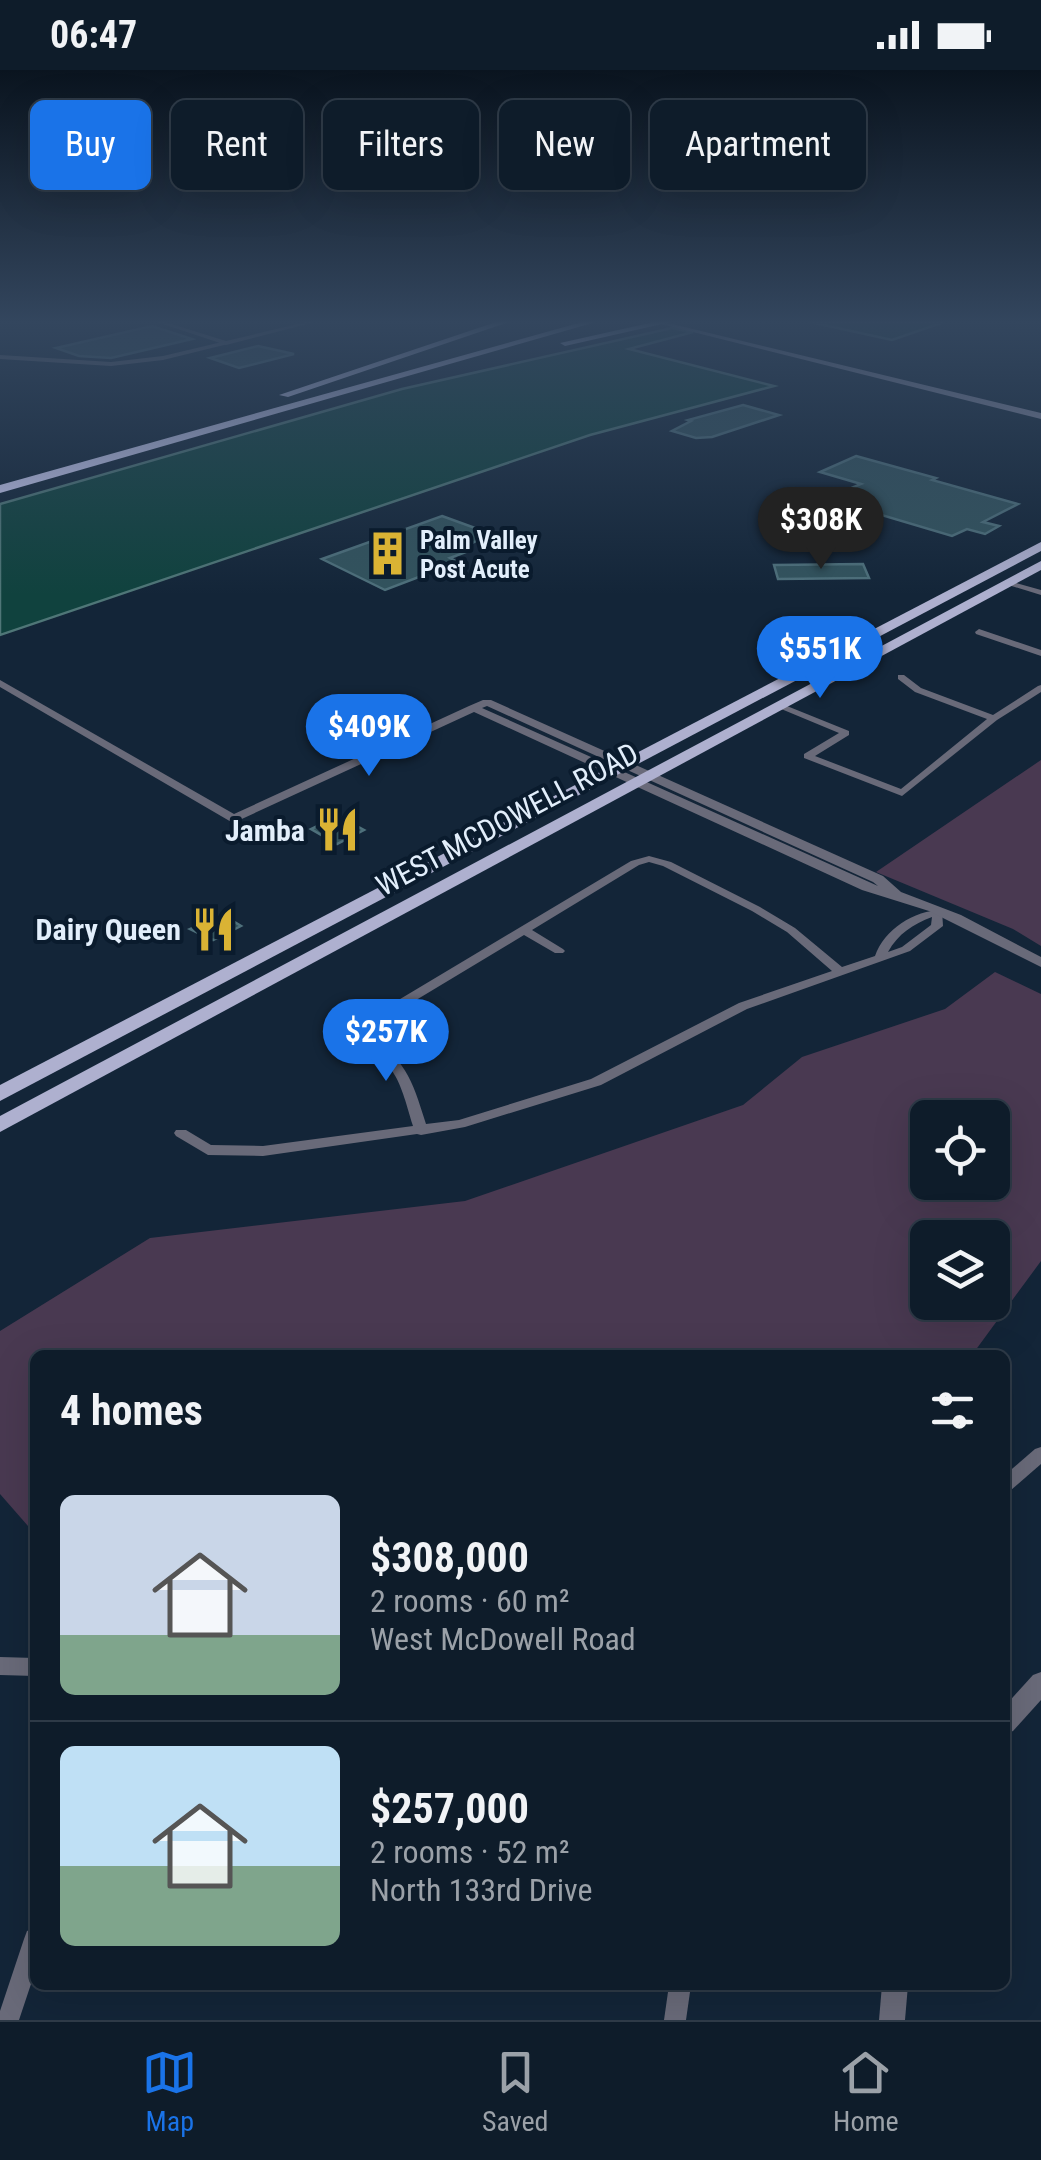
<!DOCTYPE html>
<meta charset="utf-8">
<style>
:root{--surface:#0e1c2a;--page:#1c2936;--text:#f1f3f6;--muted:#9ba1a8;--line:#2e3a47;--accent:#1a73e8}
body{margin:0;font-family:"Roboto Condensed",sans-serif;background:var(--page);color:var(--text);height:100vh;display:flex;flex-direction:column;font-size:38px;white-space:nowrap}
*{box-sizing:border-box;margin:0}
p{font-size:32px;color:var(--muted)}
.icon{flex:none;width:55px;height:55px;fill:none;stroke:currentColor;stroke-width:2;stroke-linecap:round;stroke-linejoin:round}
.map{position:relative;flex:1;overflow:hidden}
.details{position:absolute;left:30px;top:1280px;width:980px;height:640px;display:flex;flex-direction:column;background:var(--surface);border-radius:15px;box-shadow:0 10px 40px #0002,0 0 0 2px var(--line)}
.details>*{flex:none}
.guide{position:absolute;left:30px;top:30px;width:982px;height:90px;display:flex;gap:20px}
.tools{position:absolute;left:910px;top:1030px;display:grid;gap:20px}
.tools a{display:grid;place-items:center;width:100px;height:100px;border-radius:15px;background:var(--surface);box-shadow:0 10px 40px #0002,0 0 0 2px var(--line);font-size:50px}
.price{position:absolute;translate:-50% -85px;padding:0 22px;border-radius:35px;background:var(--accent);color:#fff;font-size:32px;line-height:65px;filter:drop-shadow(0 2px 5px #0008)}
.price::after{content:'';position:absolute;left:50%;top:60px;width:30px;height:22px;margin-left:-15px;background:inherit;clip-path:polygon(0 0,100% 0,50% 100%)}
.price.selected{background:#222;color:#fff}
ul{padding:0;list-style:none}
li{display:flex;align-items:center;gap:30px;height:250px;padding:0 30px}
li+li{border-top:2px solid var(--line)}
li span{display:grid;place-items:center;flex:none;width:280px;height:200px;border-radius:15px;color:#555}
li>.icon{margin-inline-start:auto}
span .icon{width:120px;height:120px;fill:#fffc;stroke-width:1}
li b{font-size:42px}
h2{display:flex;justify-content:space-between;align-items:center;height:120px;padding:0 30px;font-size:42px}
.tag{padding:0 35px;border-radius:15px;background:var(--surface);box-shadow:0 10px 40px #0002,0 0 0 2px var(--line);font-size:35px;line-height:90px}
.tag.selected{background:var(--accent);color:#fff}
.status{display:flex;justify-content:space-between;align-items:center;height:70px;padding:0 50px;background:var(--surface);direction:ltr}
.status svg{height:28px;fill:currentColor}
.menu{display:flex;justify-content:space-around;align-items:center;height:140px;border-top:2px solid var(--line);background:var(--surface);font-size:28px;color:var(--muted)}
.menu a{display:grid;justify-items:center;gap:5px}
.menu .selected{color:var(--accent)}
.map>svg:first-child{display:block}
</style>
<div class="status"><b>06:47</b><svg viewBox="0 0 49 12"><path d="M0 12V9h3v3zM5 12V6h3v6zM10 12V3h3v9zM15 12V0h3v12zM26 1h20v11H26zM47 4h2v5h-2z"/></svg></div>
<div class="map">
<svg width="1041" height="1950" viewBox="0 0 1041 1950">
<rect width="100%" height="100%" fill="#132538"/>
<g fill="#493951" fill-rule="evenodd">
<polygon points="1041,690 1041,876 1013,859 876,802"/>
<path d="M995 902 1041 924V1191L972 1285H35V1464L0 1424V1261L150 1168 465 1131 743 1035 802 987 945 939ZM928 1048H992V1112H928ZM928 1168H992V1232H928Z"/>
</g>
<g fill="#10423e" stroke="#4f7677" stroke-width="2.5">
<polygon points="810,252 944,252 892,270"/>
<polygon points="672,258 693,262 629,279 774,316 590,365 0,565 0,434 402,319"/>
</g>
<g fill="#32535d" stroke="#4e707b" stroke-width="2.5">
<polygon points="152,256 192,269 111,288 79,286 56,278"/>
<polygon points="258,276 294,284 239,298 210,288"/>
<polygon points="743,335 779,345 712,367 696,368 672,361 691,351 688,350"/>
<polygon points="856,386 936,408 932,410 1018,434 983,452 999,456 985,464 967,459 952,466 858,438 867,434 837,424 861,414 820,402"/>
<polygon points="442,446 489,463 461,480 466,482 450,488 458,492 385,520 322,489"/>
<polygon points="863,494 869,508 778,509 774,495"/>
<polygon points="338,746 364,760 337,774 311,759"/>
<polygon points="228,848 241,856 213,870 190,859 202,854 209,858"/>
</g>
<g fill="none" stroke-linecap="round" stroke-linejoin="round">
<g fill="#696a79" fill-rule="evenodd">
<polygon points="226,271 228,274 163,290 111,296 0,289 0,285 111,292 163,286"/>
<polygon points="1005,510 1041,520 1041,525 1005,514"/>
<polygon points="979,559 1041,580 1041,586 976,564 975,562"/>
<polygon points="898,605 904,605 921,618 993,645 1038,616 1041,615 1041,622 997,650 902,726 804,688 804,684 839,663 774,636 782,634 849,661 849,665 815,686 901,719 987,649 915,622 898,609"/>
<path d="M649 786 671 792 760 837 795 858 842 897 875 886C884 860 914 840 942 840L943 856 910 881 747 939 601 1015 465 1057 421 1065 417 1064 263 1086 208 1085 176 1066 174 1063 176 1060H186L211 1075 263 1076 413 1056C398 1004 396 995 350 965L348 962 350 959 631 791ZM649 792 663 796 752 841 787 862 832 901 739 933 591 1009 459 1050 426 1054C411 1006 406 990 363 962L524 865 555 883H563L565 881 563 879 532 860 639 795ZM932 847 931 855 902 877 888 882C898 864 913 854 932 847Z"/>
<polygon points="1041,1377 1041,1394 1011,1420 1005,1422 1005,1405 1035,1379"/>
<polygon points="0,1587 35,1588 35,1606 0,1605"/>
<polygon points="35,1858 35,1902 19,1950 0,1950 0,1941 24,1869 27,1861"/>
<polygon points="669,1915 691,1915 686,1950 664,1950"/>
</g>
<g fill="#696a79" fill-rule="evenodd">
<polygon points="157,252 165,252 226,271 306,252 315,252 226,275"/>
<path d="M0 610 234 744 469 636 483 630H491L883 806 901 822 961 845 1041 887V897L929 841 862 820 474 642 233 753 0 617ZM487 636 873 812 878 816 482 638Z"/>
<polygon points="1041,1602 1041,1630 1013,1661 1005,1664 1005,1636 1033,1605"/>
<polygon points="882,1915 908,1915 905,1950 879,1950"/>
</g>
<polygon fill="#9091a9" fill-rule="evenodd" points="653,252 664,252 1041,343 1041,349"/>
<g fill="#aeb0cf" fill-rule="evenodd">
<polygon points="1041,472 1041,481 0,1031 0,1015"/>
<polygon points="1041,491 1041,500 0,1062 0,1046"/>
</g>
<g fill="#caccf2" fill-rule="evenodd">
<polygon points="496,252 509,252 288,327 279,325"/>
<polygon points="582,252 596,252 0,423 0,415"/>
<polygon points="654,252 671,252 565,276 560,273"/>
</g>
</g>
<linearGradient id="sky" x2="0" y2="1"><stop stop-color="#0a141f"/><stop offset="0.48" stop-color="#33465e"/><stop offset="1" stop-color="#33465e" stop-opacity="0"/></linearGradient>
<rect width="1041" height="525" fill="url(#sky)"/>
<defs>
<symbol id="building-bare" viewBox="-9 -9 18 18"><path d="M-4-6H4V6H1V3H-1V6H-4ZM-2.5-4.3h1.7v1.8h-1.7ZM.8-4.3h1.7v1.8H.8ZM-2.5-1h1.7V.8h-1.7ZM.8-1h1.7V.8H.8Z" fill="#dab334" stroke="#0a1b2d" stroke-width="2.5" paint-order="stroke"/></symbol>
<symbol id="restaurant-bare" viewBox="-9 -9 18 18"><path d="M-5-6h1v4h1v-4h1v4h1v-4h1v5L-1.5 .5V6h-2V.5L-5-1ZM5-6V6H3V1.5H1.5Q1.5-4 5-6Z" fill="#dab334" stroke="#0a1b2d" stroke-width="2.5" paint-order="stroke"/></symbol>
</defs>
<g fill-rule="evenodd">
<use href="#building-bare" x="356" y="452" width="63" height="63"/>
<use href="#restaurant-bare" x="306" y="728" width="63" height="63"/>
<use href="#restaurant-bare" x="182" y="828" width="63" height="63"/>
</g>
<g text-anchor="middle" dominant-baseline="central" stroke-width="8" stroke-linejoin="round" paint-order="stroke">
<g font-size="25" font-weight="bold" fill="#e2eefb" stroke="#0a1b2d" text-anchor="start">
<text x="420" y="470">Palm Valley<tspan x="420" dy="29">Post Acute</tspan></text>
</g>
<g font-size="30" fill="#e2eefb" stroke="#0a1b2d">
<text transform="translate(507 749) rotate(-28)">WEST MCDOWELL ROAD</text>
</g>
<g font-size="30" font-weight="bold" fill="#e2eefb" stroke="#0a1b2d" text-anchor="end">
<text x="305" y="760">Jamba</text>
<text x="181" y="859">Dairy Queen</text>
</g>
</g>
</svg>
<div class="tools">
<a><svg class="icon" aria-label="locate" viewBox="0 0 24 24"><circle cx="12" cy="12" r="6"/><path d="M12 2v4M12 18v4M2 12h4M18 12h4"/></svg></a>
<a><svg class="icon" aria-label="layers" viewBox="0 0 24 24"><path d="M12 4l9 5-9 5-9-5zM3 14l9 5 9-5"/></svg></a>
</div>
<b class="price selected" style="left:821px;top:502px">$308K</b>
<b class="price" style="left:820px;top:631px">$551K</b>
<b class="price" style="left:369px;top:709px">$409K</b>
<b class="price" style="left:386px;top:1014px">$257K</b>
<div class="guide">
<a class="tag selected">Buy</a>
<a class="tag">Rent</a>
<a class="tag">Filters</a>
<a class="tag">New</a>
<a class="tag">Apartment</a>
</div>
<section class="details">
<h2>4 homes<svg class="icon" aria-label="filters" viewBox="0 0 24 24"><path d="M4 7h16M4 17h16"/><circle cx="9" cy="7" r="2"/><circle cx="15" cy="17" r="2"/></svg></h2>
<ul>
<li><span style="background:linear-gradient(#c9d6e8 70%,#7fa58c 0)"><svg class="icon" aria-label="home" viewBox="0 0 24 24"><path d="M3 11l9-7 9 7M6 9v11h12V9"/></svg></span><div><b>$308,000</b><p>2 rooms · 60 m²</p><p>West McDowell Road</p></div></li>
<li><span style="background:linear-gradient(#bfe0f5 60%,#7fa58c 0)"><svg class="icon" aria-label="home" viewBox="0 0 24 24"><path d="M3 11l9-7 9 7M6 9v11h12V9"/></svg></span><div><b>$257,000</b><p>2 rooms · 52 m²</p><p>North 133rd Drive</p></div></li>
</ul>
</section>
</div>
<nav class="menu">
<a class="selected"><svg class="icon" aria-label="map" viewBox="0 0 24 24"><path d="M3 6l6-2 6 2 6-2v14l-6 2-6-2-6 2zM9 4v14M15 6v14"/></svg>Map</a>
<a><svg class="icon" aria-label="saved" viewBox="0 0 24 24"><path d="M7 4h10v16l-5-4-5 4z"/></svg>Saved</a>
<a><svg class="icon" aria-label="home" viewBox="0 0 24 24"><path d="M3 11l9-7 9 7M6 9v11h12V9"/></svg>Home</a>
</nav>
